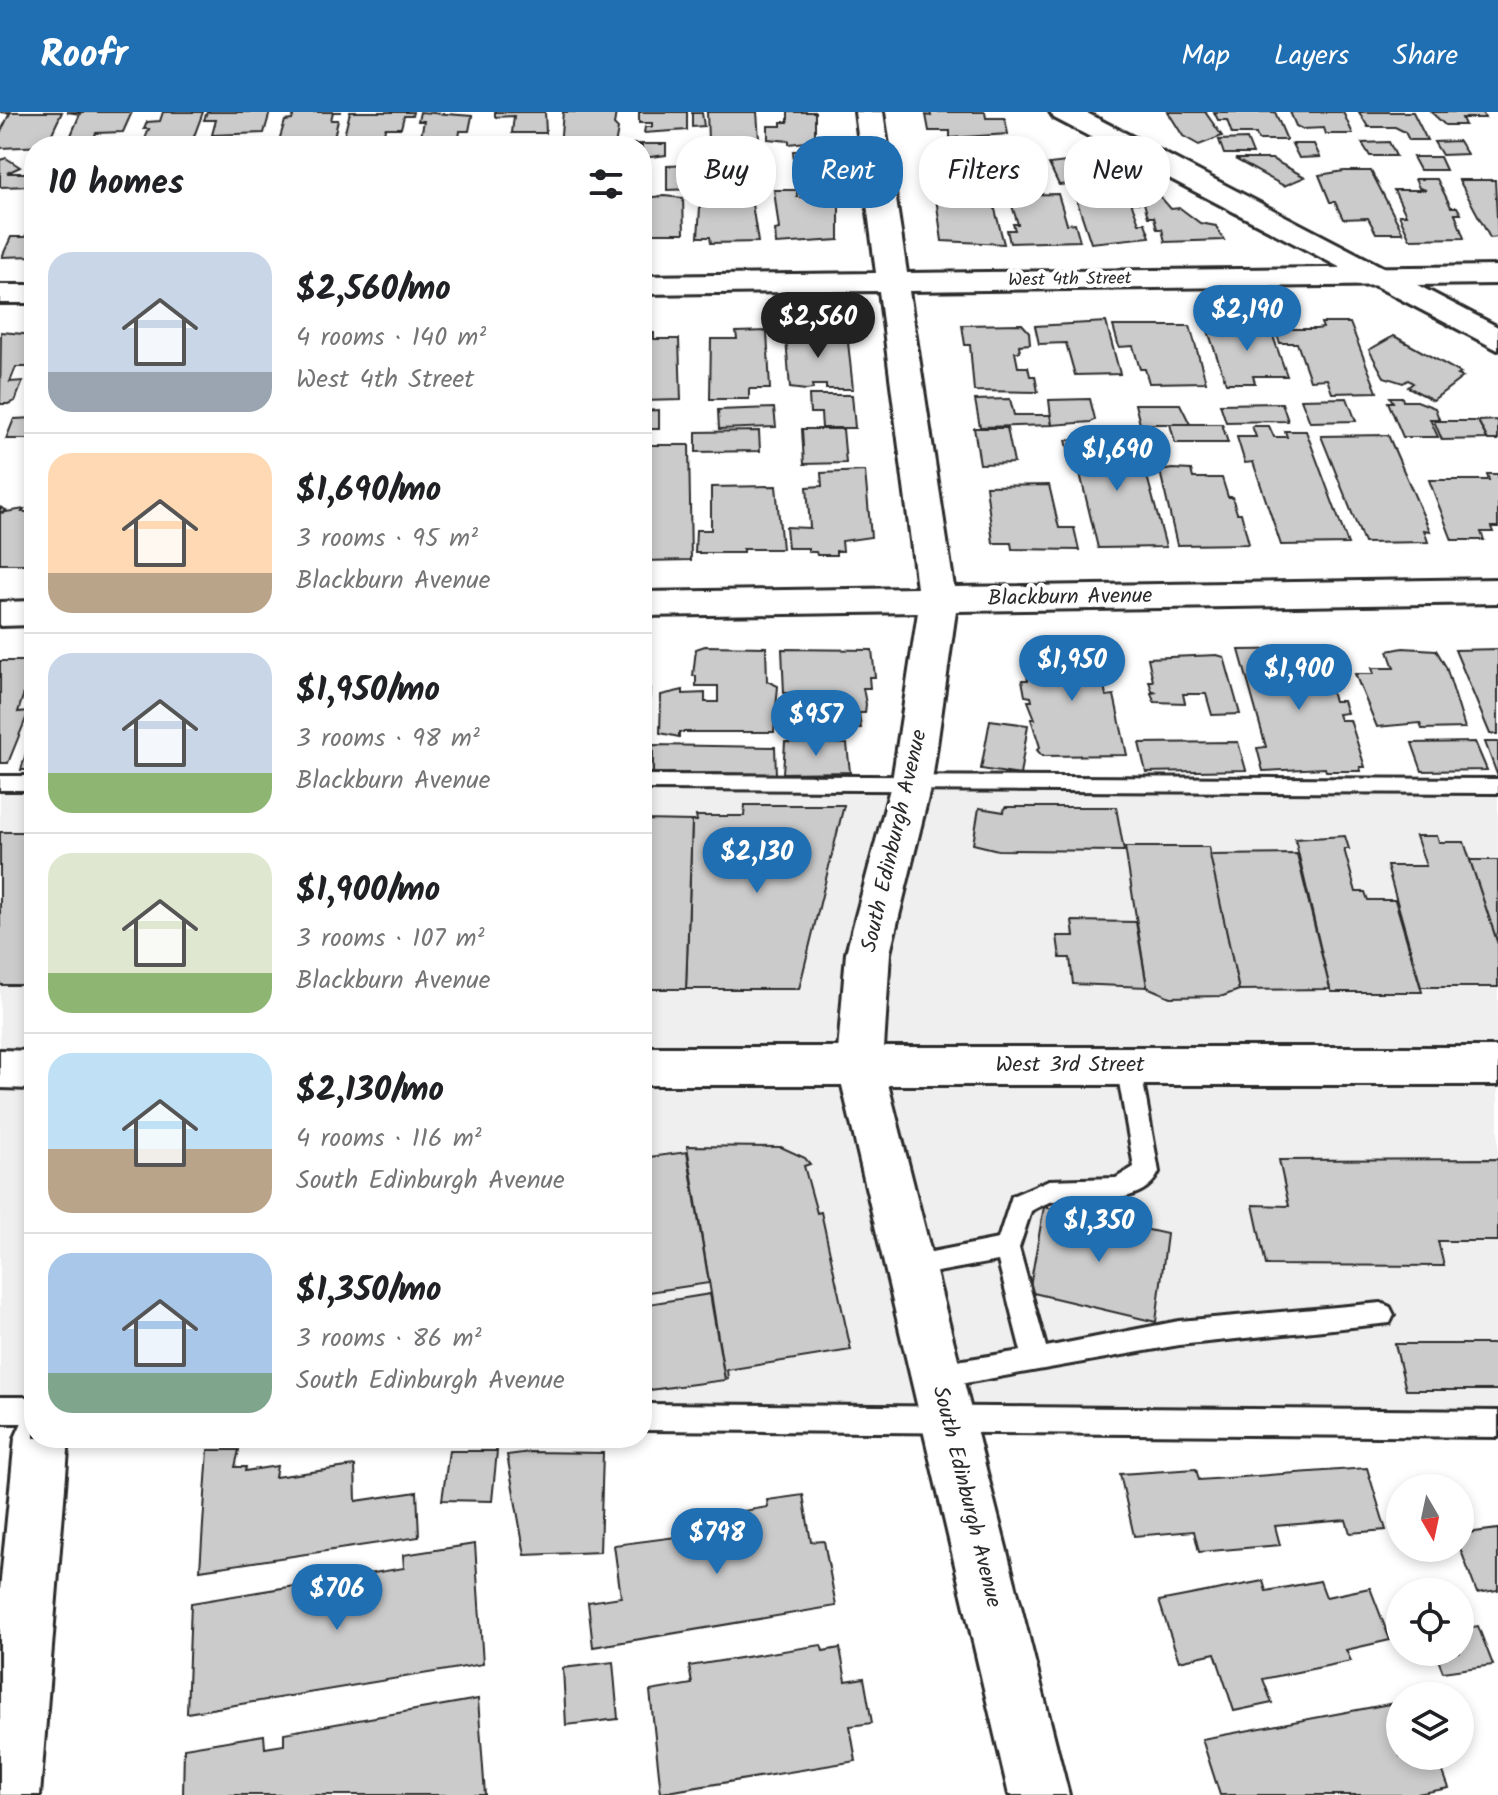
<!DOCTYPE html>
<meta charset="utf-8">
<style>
:root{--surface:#fff;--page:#f2f2f2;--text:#202124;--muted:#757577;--line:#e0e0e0;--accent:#1f6fb2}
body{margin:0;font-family:Kalam,sans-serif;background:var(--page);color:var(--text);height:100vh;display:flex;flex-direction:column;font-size:30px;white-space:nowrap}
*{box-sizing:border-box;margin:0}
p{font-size:26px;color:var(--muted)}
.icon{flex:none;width:44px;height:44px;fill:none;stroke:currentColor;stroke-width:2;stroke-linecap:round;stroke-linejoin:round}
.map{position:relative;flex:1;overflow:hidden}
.drawer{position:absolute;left:24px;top:24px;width:628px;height:1312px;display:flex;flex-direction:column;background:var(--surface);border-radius:32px;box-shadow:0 4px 12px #0003}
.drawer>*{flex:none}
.banner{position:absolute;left:676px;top:24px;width:702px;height:72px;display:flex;gap:16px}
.needle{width:52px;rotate:171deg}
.tools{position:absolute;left:1386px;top:1362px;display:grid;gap:16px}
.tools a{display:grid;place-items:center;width:88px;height:88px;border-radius:50%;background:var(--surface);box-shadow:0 4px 12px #0003;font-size:40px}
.price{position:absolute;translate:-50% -68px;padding:0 18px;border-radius:28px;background:var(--accent);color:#fff;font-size:26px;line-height:52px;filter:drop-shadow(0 2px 4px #0008)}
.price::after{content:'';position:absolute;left:50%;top:48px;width:24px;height:18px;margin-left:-12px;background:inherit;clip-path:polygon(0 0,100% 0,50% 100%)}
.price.active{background:#222;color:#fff}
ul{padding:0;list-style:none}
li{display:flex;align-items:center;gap:24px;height:200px;padding:0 24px}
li+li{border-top:2px solid var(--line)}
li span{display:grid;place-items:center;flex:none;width:224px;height:160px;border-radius:24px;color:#555}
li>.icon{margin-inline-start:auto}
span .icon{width:96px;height:96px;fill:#fffc;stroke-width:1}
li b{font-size:34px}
h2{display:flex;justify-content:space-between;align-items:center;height:96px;padding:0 24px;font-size:34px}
.chip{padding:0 28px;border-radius:32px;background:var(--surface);box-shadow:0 4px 12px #0003;font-size:28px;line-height:72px}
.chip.active{background:var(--accent);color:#fff}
header{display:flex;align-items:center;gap:48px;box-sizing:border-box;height:112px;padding:0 40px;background:var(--accent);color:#fff}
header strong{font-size:38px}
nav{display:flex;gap:44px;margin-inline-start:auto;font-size:28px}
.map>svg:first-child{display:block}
</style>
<header>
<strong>Roofr</strong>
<nav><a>Map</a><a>Layers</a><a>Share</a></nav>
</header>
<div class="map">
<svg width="1498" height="1683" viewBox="0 0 1498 1683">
<rect width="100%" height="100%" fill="#fff"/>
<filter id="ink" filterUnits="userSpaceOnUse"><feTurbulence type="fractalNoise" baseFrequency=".0125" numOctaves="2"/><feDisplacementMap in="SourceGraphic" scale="16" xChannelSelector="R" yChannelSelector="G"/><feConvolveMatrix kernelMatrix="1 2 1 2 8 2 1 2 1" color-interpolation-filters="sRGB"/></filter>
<g filter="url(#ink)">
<g fill="#efefef">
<rect x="0" y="661" width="34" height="652"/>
<polygon points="642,664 1498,666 1498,1316 642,1313"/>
</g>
<g fill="#cbcbcb" stroke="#2b2b2b" stroke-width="2">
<polygon points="0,0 62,0 46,34 0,36 0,21 10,1"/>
<polygon points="67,0 132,0 123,20 96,21 93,28 69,28 80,2"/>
<polygon points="163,0 203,0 193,27 143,32 149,17 144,17 147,10 160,9"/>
<polygon points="207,0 270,0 264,21 212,23 216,8 204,8"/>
<polygon points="333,0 331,8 338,8 332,34 278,32 285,9 292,8 294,1 286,0 342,0"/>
<polygon points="350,0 413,0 412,4 404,4 401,16 385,16 383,28 343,28"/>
<polygon points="420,0 472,4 469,19 460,19 458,34 419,34 424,9 418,9"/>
<polygon points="495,0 545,0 546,21 512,21 514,4 495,5"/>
<polygon points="563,0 616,0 614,13 618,17 615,34 560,34"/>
<polygon points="639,0 687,0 687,18 644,21 645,15 652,15 652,11 639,11"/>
<polygon points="707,0 757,0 759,27 708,28"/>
<polygon points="788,0 815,0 815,29 789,32 789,29 768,27 768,14 781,14 781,10 788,10"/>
<polygon points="930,0 985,0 986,6 1005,6 1008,22 950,26 950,19 929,19 926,3 931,4"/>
<polygon points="1168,0 1205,0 1222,24 1199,33 1183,24"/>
<polygon points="1214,0 1275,0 1287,28 1258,28 1256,22 1232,22 1227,8 1218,8"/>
<polygon points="1290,0 1343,0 1353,22 1326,22 1324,16 1302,17 1296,14"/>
<polygon points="1359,0 1413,0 1427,28 1409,28 1405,20 1395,15 1368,15"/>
<polygon points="1431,0 1482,0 1485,6 1462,6 1465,13 1445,13"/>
<polygon points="692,1 702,1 704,14 692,15"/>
<polygon points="1247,27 1253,42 1224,42 1219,28"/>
<polygon points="1459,29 1467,42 1442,43 1434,30"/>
<polygon points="1389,30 1396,44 1370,44 1362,31"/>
<polygon points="623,32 666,32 666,43 642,46 642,34"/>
<polygon points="1292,32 1314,32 1320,45 1299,46"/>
<polygon points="695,39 722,39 723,52 695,53"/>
<polygon points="793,39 823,39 825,50 794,51"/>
<polygon points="1413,45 1440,45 1446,58 1420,58"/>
<polygon points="6,46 20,55 7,61 34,61 32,74 0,75 0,48"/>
<polygon points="1235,47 1272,47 1305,65 1284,74"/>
<polygon points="1035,49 1039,64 987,64 984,50"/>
<polygon points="1075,49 1086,71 1059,73 1049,52"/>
<polygon points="937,51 964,51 967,71 940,71"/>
<polygon points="764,52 765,67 726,67 726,53"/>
<polygon points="796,52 825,52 827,78 798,79"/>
<polygon points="693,53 693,77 667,78 667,54"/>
<polygon points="1344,59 1371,59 1403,121 1376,121 1368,106 1343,107 1335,90 1330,90 1319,63"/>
<polygon points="1415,67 1437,67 1451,95 1457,95 1461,102 1455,102 1464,126 1410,127 1399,103 1406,103 1394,78 1426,78 1419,76"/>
<polygon points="1459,68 1495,68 1498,125 1490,126"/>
<polygon points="1124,76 1145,76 1158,82 1171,97 1180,96 1200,111 1216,114 1224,128 1165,130 1162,117 1157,117 1154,105 1148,105 1144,91 1134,91"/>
<polygon points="774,78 797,78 797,85 839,86 839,128 776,132 775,118 779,117"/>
<polygon points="723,80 723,84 733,84 733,93 752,92 758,130 711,131 710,125 698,125 701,81"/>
<polygon points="1058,82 1067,112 1075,111 1080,129 1010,131 1007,118 1015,118 1013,112 1018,112 1011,91 1016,91 1014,83"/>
<polygon points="1099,82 1122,82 1124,90 1131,90 1139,111 1145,111 1150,125 1091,131 1076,86 1101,86"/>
<polygon points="664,84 683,86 684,121 647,121 647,131 642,131 642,86"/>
<polygon points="936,86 992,86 1004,132 942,129"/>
<polygon points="33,108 34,144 2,145 11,125 25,125"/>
<polygon points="1106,210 1120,262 1075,263 1066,231 1039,232 1035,214"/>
<polygon points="1321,211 1350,211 1377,280 1332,281 1327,267 1310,268 1297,231 1280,231 1275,217 1316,217 1323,216"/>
<polygon points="1022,212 1029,220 1030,232 1019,233 1020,240 1015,240 1018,255 1028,255 1030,264 1035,264 1038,280 974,279 970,233 965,233 962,213"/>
<polygon points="1269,213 1287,264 1253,264 1255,271 1226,271 1208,219 1222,218 1220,214"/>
<polygon points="1113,214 1190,214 1206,270 1149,271 1145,257 1140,257 1133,234 1119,235"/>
<polygon points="785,215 814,215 814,226 821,226 821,222 847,221 853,277 826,277 826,273 812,273 813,277 806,278 790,276 786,227 782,224 785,224"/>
<polygon points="767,219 770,277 749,277 749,287 710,287 711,227 737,227 736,220"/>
<polygon points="1,220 34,223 34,241 28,255 16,255 10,270 23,269 15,289 8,292 0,292"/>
<polygon points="642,221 654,221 654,227 679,227 681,288 642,289"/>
<polygon points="1394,224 1461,261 1458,263 1463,265 1433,288 1408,275 1413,271 1408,268 1403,271 1384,265 1369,238"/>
<polygon points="809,283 852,283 855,316 822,316 821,301 810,301"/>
<polygon points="1390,285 1402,285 1403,289 1417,289 1435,296 1439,307 1430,307 1438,325 1403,325 1388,290 1393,290"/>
<polygon points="1347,286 1356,309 1310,310 1301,287"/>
<polygon points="1010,287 1014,303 1050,303 1052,313 980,315 975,288"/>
<polygon points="1090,287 1095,307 1091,310 1052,313 1049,288"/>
<polygon points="1282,291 1288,309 1226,310 1220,292"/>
<polygon points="1135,292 1180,292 1190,312 1140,312"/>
<polygon points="774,296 776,315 719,317 718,298"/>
<polygon points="659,298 659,317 642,317 642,299"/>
<polygon points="34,306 34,327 6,327 14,307"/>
<polygon points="1498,308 1498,328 1488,328 1478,309"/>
<polygon points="1434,309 1478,309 1487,327 1442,328"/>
<polygon points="1170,312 1222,312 1228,331 1175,331"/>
<polygon points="1252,314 1269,314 1274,325 1287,325 1285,319 1306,319 1348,432 1281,433 1253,350 1245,351 1237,325 1256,325"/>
<polygon points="974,316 1007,316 1014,351 980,352"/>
<polygon points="802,317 843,317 846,351 804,352"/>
<polygon points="759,319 760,339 696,340 696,320"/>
<polygon points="1388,323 1430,419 1424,418 1428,430 1364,431 1321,324"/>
<polygon points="1137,327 1166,435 1098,436 1078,353 1072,353 1066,328"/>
<polygon points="642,333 689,333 691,448 642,449"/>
<polygon points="1172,357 1191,358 1193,366 1222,366 1228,385 1232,385 1237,401 1241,401 1249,432 1177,433 1160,359"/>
<polygon points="865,359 871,425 842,429 843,439 836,439 836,443 817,443 816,440 808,440 808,436 788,436 786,415 810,416 807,375 822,374 821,361"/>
<polygon points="1487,362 1498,362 1498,415 1491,415 1493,420 1481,420 1484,428 1452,428 1429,368 1489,368"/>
<polygon points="1049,373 1059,416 1074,416 1079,438 1012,437 1011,431 993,431 986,374"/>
<polygon points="776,374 782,437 743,437 743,441 695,441 696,418 711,418 711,375"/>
<polygon points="33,394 34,452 0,452 0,395 6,398 0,401 24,397 22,400 27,400"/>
<polygon points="1083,533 1084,541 1104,541 1110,567 1103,567 1106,584 1114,583 1127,643 1042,644 1037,638 1040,635 1031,607 1035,607 1028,589 1032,589 1031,585 1025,584 1022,568 1028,568 1023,543 1046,542 1044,534"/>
<polygon points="705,534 766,535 767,569 778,574 774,620 679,620 679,625 660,621 661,583 683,578 683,582 705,581 705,590 718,590 718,574 696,574 696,564 693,564 696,537"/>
<polygon points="1403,536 1436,538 1446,555 1465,616 1422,617 1420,611 1377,615 1355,562 1374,562 1372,556 1394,556 1388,539"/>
<polygon points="782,537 872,538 875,565 869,565 870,576 863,576 866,592 865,601 859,601 861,616 785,618 783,594 805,589 805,581 784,581"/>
<polygon points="1324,537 1328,548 1321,549 1334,589 1343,589 1347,601 1338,602 1340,608 1350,608 1365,655 1360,655 1361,659 1326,659 1325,656 1263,659 1257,636 1266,635 1239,538"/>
<polygon points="1498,537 1498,622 1490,622 1455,538"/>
<polygon points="642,540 651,540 649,598 642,598"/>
<polygon points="1217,543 1224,545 1240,602 1212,603 1206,582 1183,582 1185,591 1154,590 1151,581 1157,580 1152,579 1149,569 1153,569 1148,546"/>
<polygon points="0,549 34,549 18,600 29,599 8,651 0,651"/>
<polygon points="990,608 1028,613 1020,663 981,657"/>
<polygon points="34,616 34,658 21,658 33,617"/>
<polygon points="785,630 847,632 850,660 783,661"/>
<polygon points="1238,630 1246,658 1146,660 1139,631"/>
<polygon points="1475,630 1487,658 1422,659 1412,631"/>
<polygon points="1485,630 1498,630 1498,665"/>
<polygon points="653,633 653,661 642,661 642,634"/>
<polygon points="653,633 775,635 776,662 653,661"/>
<polygon points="745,693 844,693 799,877 686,877 692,709 697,709 696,704 744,704"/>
<polygon points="1005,695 1116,695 1124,739 998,738 973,732 979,696 1004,700"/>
<polygon points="642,708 692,709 686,877 642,877"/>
<polygon points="0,720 33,720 27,736 34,736 34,873 0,873"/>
<polygon points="1345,724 1349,737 1344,737 1356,780 1365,780 1368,788 1395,788 1422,880 1332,880 1330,877 1295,727"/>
<polygon points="1416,724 1437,724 1439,730 1464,730 1498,832 1498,875 1421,875 1387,754 1426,754"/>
<polygon points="1125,735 1209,735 1239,878 1223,884 1170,885 1147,875"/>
<polygon points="1297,742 1330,877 1239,878 1210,743"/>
<polygon points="1470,748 1498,748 1498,832"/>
<polygon points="1072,809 1136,810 1147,875 1073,872 1070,846 1060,846 1057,824 1074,824"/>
<polygon points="687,1034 781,1035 805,1046 810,1052 804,1054 817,1101 821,1100 851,1238 727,1258 728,1267 725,1268"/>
<polygon points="687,1040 709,1171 642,1181 642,1046"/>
<polygon points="1498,1047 1498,1129 1438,1129 1444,1154 1266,1153 1253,1093 1289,1094 1279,1048"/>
<polygon points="1044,1095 1167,1122 1156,1210 1029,1180"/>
<polygon points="710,1182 725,1268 642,1279 642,1193"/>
<polygon points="1395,1232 1498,1232 1498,1278 1406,1278"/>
<polygon points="208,1338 239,1338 235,1355 246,1355 245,1359 277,1354 275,1365 355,1354 356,1389 417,1380 419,1425 200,1458"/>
<polygon points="449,1339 497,1339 492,1389 442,1388"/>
<polygon points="530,1340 603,1341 600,1440 525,1443 507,1343"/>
<polygon points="1367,1356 1386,1418 1350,1421 1346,1408 1275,1414 1280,1433 1199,1440 1194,1419 1134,1424 1120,1362 1196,1357 1199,1368"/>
<polygon points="803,1383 811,1430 824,1429 836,1494 593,1535 588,1490 621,1485 614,1433 715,1420 713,1404 768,1395 767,1388"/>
<polygon points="1498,1417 1498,1478 1477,1481 1460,1436 1460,1422"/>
<polygon points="475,1432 483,1552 187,1601 191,1491 404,1456 403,1443"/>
<polygon points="1263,1469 1266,1479 1320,1469 1326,1485 1370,1476 1390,1528 1346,1538 1351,1549 1263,1567 1272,1591 1234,1599 1215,1541 1179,1549 1159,1489"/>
<polygon points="1478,1514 1493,1553 1443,1560 1435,1540 1460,1540 1460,1517"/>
<polygon points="821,1533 823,1539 840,1536 846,1569 864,1566 872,1611 850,1614 856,1649 661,1681 650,1579 692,1572 689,1554"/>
<polygon points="613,1550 618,1607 566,1613 563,1556"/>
<polygon points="478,1587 485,1683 183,1683 184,1636 264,1623 265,1636 284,1633 284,1621"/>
<polygon points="1400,1590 1400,1644 1437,1644 1449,1676 1412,1683 1220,1683 1202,1627"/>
</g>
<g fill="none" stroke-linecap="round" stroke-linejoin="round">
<defs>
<g id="lane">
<polygon points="642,663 1498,667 1498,681 642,677"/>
<rect x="0" y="664" width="34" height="14"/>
<path d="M1128 943 1136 946 1140 953 1159 1060C1142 1097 1087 1085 1054 1089 1046 1091 1038 1095 1031 1099L1019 1136 1046 1235 1179 1209 1381 1191 1390 1195 1394 1203 1390 1211 1179 1233 937 1276 928 1273 924 1264 928 1255 937 1252 1021 1239 998 1149 910 1165 901 1162 897 1154 901 1146 998 1127 1012 1084 1049 1068 1116 1066 1134 1055 1116 953 1120 946Z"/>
<rect x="0" y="1285" width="34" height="26"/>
<polygon points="642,1292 1498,1299 1498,1325 642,1318"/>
</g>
<g id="street">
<polygon points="855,0 883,0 907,161 1498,154 1498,172 909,179 954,475 1498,467 1498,491 956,499 932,669 890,841 883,952 1069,1683 1009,1683 837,952 846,841 892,669 918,500 642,504 642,480 917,476 879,179 642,182 642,164 876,161"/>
<rect x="0" y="173" width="34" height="18"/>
<polygon points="34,489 34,513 0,514 0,490"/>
<polygon points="34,1303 34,1326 69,1326 40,1683 0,1683 0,1478 15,1326 23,1308"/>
</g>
<g id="secondary">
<polygon points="1050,0 1085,0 1498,215 1498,238 1054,6"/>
<rect x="642" y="935" width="856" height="38"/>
<polygon points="0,938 34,939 34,977 0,976"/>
</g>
</defs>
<use href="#lane" stroke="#2b2b2b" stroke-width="6"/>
<use href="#street" stroke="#2b2b2b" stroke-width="6"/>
<use href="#secondary" stroke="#2b2b2b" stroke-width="6"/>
<use href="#lane" fill="#fff" fill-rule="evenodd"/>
<use href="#street" fill="#fff" fill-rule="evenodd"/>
<use href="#secondary" fill="#fff" fill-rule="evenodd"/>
</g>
</g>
<g text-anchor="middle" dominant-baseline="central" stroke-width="8" stroke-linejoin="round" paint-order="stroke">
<g font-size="18" fill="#2b2b2b" stroke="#fff">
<text transform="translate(1070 168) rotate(-1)">West 4th Street</text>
</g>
<g font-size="22" fill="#2b2b2b" stroke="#fff">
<text transform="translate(1070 486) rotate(-1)">Blackburn Avenue</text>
<text transform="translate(895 729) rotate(-77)">South Edinburgh Avenue</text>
<text x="1070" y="953">West 3rd Street</text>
<text transform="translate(966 1385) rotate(76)">South Edinburgh Avenue</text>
</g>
</g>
</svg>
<div class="tools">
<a><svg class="needle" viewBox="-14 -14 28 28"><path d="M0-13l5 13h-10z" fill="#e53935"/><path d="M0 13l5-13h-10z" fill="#757577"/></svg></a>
<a><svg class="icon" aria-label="locate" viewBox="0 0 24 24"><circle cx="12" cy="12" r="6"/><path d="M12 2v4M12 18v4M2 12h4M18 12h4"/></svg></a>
<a><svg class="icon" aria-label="layers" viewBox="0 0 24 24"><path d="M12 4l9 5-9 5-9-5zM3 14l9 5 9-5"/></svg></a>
</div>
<b class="price" style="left:1247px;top:241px">$2,190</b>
<b class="price active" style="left:818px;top:248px">$2,560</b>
<b class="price" style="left:1117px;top:381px">$1,690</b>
<b class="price" style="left:1072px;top:591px">$1,950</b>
<b class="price" style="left:1299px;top:600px">$1,900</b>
<b class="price" style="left:816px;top:646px">$957</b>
<b class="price" style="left:757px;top:783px">$2,130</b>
<b class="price" style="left:1099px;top:1152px">$1,350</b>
<b class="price" style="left:717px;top:1464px">$798</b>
<b class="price" style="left:337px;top:1520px">$706</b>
<div class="banner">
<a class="chip">Buy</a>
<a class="chip active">Rent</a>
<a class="chip">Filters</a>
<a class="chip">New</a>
</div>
<section class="drawer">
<h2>10 homes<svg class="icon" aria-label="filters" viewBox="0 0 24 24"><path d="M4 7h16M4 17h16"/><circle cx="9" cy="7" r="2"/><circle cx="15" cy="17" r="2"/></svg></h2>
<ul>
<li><span style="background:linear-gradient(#c9d6e8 75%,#9aa5b1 0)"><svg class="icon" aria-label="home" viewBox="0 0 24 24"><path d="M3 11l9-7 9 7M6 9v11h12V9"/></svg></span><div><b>$2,560/mo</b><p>4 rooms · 140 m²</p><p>West 4th Street</p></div></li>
<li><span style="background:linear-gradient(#ffd9b3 75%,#b9a48a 0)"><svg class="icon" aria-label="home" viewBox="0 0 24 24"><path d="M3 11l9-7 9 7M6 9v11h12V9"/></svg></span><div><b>$1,690/mo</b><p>3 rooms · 95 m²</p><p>Blackburn Avenue</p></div></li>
<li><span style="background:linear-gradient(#c9d6e8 75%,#8fb573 0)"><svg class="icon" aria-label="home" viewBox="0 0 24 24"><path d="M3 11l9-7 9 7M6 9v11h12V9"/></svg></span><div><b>$1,950/mo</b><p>3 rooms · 98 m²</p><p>Blackburn Avenue</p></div></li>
<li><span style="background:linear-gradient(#dfe7d0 75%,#8fb573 0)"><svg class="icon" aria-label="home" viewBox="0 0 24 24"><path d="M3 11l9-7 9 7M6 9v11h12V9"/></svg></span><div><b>$1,900/mo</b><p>3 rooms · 107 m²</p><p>Blackburn Avenue</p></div></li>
<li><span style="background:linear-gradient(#bfe0f5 60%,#b9a48a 0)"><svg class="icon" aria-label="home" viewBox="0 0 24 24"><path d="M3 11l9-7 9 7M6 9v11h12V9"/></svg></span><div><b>$2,130/mo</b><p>4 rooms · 116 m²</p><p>South Edinburgh Avenue</p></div></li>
<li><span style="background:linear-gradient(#a9c7e8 75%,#7fa58c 0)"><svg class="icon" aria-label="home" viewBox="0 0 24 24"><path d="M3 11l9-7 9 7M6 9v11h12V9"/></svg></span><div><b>$1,350/mo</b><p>3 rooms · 86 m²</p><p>South Edinburgh Avenue</p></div></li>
</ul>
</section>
</div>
